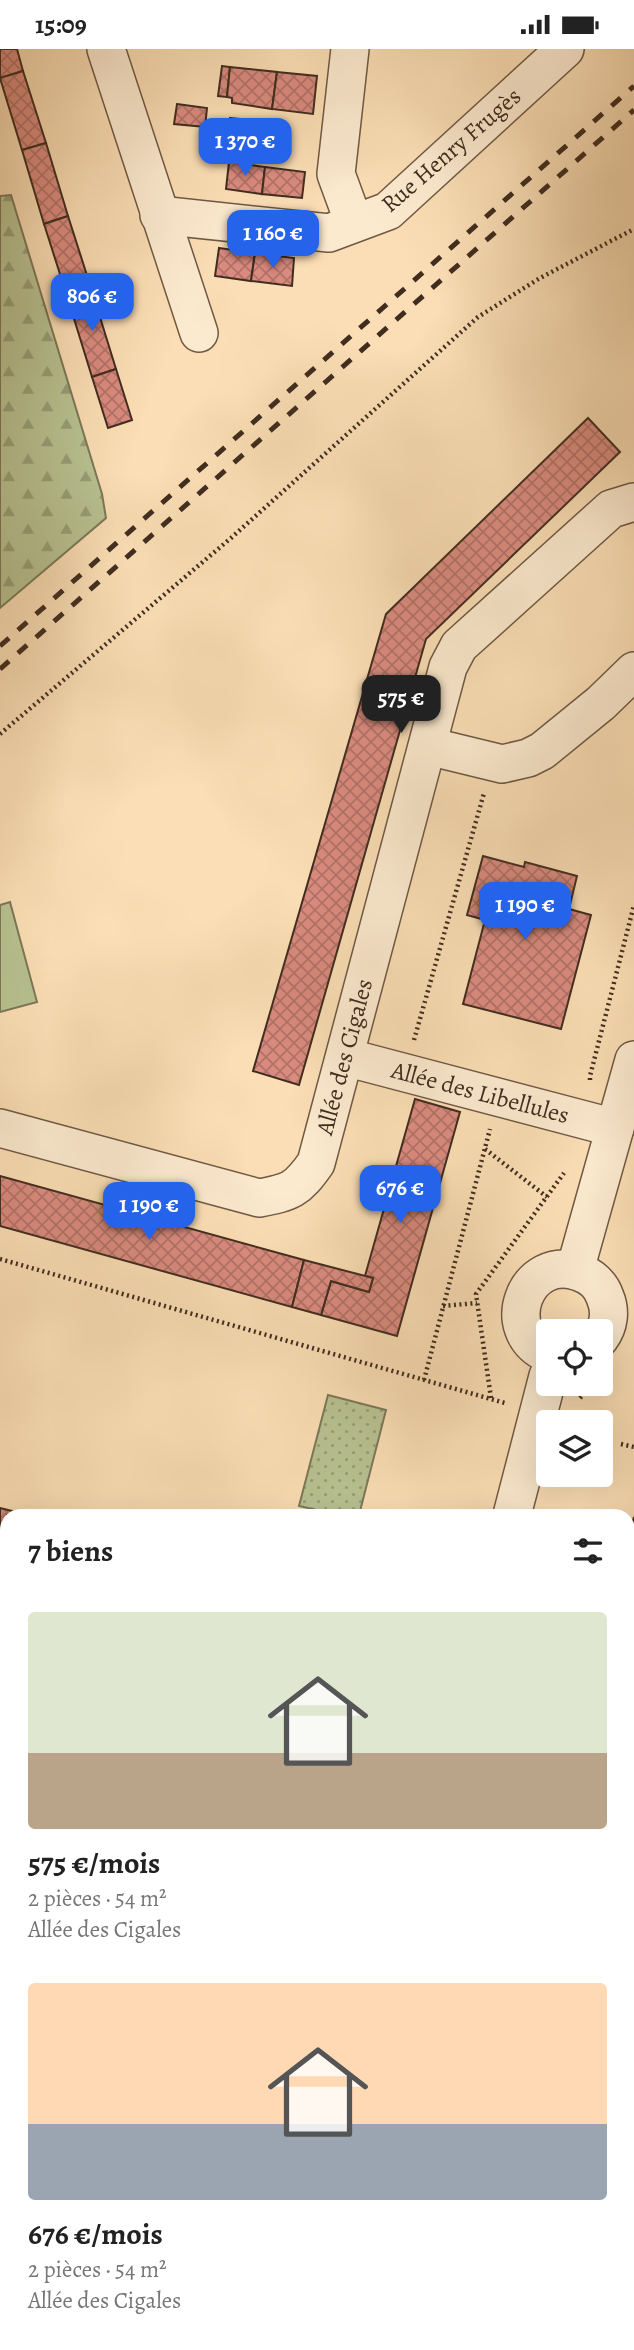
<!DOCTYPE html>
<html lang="fr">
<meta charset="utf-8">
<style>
:root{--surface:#fff;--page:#f6f6f6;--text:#222;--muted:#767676;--accent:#2563eb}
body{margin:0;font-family:Alegreya,serif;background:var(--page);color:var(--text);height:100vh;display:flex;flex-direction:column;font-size:26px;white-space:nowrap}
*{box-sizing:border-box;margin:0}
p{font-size:23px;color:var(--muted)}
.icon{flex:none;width:38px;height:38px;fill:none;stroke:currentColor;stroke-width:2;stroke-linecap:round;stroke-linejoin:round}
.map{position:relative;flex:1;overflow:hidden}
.sheet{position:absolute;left:0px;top:1460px;width:635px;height:842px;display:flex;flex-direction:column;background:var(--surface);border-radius:21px 21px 0 0;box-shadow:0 7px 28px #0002}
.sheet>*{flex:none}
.fabs{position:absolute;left:536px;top:1270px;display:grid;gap:14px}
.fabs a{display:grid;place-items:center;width:77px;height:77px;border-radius:7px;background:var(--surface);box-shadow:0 7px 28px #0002;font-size:35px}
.price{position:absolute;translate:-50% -60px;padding:0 16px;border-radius:14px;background:var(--accent);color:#fff;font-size:23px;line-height:46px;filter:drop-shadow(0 2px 4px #0008)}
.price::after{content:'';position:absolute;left:50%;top:42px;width:21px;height:16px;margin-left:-10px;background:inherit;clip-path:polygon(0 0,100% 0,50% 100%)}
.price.current{background:#222;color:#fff}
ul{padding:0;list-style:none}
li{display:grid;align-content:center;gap:14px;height:371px;padding:0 28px}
li span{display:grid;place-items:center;height:217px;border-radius:7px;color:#555}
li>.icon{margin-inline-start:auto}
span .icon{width:126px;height:126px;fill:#fffc;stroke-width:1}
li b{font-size:30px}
h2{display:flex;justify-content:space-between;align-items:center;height:84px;padding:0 28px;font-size:30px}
.status{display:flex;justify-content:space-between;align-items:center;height:49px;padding:0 35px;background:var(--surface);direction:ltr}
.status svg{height:19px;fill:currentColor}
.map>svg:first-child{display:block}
</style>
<div class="status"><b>15:09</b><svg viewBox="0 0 49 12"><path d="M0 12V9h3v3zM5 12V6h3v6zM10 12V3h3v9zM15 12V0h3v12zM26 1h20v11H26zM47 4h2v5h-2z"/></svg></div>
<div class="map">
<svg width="634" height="2301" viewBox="0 0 634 2301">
<defs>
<pattern id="green-dots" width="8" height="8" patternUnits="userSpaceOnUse" patternTransform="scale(1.75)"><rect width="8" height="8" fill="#b8c292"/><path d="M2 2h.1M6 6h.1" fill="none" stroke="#979e77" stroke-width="1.8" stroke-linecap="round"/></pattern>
<pattern id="forest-firs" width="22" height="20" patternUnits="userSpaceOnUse" patternTransform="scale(1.75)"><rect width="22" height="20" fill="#b8c292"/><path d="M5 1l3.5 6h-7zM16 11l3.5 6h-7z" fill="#979e77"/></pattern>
<pattern id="building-cross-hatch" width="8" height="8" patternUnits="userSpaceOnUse" patternTransform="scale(1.75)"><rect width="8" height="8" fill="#da8b7f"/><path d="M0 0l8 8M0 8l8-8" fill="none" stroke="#b27268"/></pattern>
</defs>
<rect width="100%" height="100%" fill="#fbdeb5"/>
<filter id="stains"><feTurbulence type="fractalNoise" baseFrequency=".00286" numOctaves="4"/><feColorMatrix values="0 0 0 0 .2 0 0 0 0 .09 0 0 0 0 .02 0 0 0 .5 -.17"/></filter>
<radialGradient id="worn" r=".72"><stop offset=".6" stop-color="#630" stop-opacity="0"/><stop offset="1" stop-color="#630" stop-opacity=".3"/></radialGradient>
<polygon fill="url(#green-dots)" stroke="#7c7859" stroke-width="2" points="328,1346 386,1361 359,1466 339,1466 299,1457"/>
<polygon fill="url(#forest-firs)" stroke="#7c7859" stroke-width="2" points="11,146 102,445 106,469 0,559 0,147"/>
<polygon fill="#b8c292" stroke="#7c7859" stroke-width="2" points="10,853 37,953 0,963 0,856"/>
<g fill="url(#building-cross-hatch)" stroke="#402d20" stroke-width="2">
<polygon points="0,0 17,0 23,22 0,29"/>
<polygon points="222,17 230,18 227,48 218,47"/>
<polygon points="230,18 277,23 272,60 232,54 232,49 227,48"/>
<polygon points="23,22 46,94 22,101 0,29"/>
<polygon points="277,23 317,27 313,65 272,60"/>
<polygon points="177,55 207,59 205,78 174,75"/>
<polygon points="230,69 271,73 269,89 229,83"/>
<polygon points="271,73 285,75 283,90 269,89"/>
<polygon points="46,94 68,167 44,175 22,101"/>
<polygon points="229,113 265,118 262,145 226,140"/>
<polygon points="265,118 305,123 302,149 262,145"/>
<polygon points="68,167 91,239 67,247 44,175"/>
<polygon points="219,199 255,204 251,232 215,227"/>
<polygon points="255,204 294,209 292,237 251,232"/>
<polygon points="91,239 116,320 92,328 67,247"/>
<polygon points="116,320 132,371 108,379 92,328"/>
<polygon points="588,369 620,403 426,590 299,1036 253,1022 386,565"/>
<polygon points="483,807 524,818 525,813 577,827 569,860 591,866 561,980 463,955 485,871 467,866"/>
<polygon points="415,1050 460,1063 397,1287 321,1266 331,1232 369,1243 373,1229 365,1227"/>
<polygon points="0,1127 304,1211 292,1258 0,1177"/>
<polygon points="304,1211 373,1229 369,1243 331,1232 321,1266 292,1258"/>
<polygon points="0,1459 28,1466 7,1466 7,1508 0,1506"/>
<polygon points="634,1468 634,1647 628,1668 628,1489"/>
<polygon points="630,2178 634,2183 634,2280 628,2285 628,2180"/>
<polygon points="477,2294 618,2294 611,2301 469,2301"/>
</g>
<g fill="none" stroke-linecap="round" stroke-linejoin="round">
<defs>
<g id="minor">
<polyline points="106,0 199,284"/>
<polyline points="350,0 336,125 354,174"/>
<polyline points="159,166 329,184 388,162 565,0"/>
<polyline points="428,697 502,715 528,709 542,702 601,654 634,622"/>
<path id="s1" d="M345 1008 615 1079"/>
<path id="s2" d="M0 1079 259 1149C291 1143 297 1141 316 1114L448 618 459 597 611 460 634 453"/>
<polyline points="575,1221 634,1011"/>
<path d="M548 1305C496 1282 526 1204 579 1223 591 1227 601 1236 605 1248 611 1262 609 1277 600 1289"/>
<polyline points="512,1466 548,1327"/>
<polyline points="0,1557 7,1559"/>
<polyline points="628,1869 634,1864"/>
<polyline points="628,2007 634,2014"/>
</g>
<polyline id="highway" points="0,2299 2,2301"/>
</defs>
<use href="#minor" stroke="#6f5945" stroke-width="40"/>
<use href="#highway" stroke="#402d20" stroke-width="42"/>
<g stroke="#402d20" stroke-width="4.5" stroke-dasharray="2 3.5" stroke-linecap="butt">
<polyline points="0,685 231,489 478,268 540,229 634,180"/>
<polyline points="414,991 484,744"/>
<polyline points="590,1031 590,1027 634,856"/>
<polyline points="485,1100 547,1148"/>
<polyline points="0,1210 505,1354"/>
<polyline points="443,1257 477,1254"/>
<polyline points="424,1331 490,1080"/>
<polyline points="491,1349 476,1245 564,1124"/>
<polyline points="580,1349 592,1335"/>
<polyline points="621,1395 634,1398"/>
<polyline points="628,1751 634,1730"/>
<polyline points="628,1767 634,1769"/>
<polyline points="0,1889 7,1865"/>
<polyline points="0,1945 7,1953"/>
<polyline points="628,1962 634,1966"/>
<polyline points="311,2294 317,2301"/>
<polyline points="353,2301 361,2294"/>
</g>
<use href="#minor" stroke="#fceacf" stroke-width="37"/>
<use href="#highway" stroke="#fbdeb5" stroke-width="38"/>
<g stroke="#402d20" stroke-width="5" stroke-dasharray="12 12" stroke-linecap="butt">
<polyline points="0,597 634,37"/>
<polyline points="0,620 634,61"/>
</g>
</g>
<g text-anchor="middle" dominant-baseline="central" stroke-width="7" stroke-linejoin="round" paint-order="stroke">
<g font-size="24" fill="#402d20" stroke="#fceacf">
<text transform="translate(451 101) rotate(-41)">Rue Henry Frugès</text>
<text stroke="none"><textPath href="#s2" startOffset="448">Allée des Cigales</textPath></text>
<text stroke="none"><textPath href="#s1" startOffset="140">Allée des Libellules</textPath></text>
</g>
</g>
<rect width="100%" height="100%" filter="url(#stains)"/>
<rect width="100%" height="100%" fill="url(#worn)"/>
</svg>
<div class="fabs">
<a><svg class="icon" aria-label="locate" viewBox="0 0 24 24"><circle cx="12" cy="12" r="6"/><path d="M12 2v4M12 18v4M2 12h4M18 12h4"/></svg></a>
<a><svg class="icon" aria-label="layers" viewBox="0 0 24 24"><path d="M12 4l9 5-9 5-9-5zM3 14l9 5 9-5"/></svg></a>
</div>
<b class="price" style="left:245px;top:129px">1 370 €</b>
<b class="price" style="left:273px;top:221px">1 160 €</b>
<b class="price" style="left:92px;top:284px">806 €</b>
<b class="price current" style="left:401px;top:686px">575 €</b>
<b class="price" style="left:525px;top:893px">1 190 €</b>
<b class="price" style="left:400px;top:1176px">676 €</b>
<b class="price" style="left:149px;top:1193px">1 190 €</b>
<section class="sheet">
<h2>7 biens<svg class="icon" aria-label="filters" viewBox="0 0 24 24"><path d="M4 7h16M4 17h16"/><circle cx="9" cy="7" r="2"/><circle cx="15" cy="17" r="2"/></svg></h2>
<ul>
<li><span style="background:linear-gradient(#dfe7d0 65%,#b9a48a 0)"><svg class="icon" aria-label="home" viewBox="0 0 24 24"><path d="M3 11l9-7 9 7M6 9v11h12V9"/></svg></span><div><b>575 €/mois</b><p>2 pièces · 54 m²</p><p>Allée des Cigales</p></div></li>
<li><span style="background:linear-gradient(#ffd9b3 65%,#9aa5b1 0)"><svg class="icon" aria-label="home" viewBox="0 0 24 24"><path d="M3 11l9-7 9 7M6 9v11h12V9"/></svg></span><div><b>676 €/mois</b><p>2 pièces · 54 m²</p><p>Allée des Cigales</p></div></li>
</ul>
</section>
</div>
